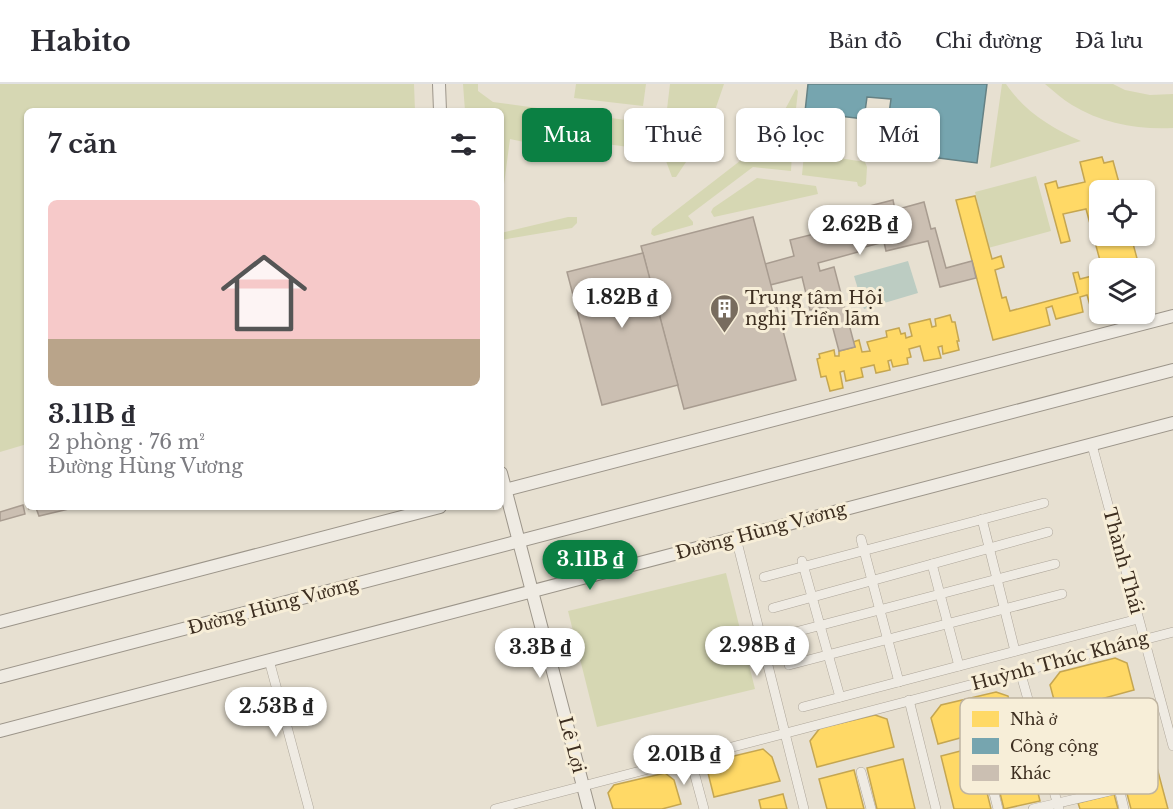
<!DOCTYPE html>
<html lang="vi">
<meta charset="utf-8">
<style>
:root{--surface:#fff;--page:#f2f2f3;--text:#2b2b33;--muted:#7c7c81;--line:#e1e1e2;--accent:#0b8043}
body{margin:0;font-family:"Libre Baskerville",serif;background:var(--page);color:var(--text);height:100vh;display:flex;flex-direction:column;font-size:22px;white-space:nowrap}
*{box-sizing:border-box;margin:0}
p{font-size:20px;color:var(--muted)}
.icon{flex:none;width:33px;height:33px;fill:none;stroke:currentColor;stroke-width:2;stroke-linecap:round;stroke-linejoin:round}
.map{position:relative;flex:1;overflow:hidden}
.side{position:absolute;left:24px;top:24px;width:480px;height:402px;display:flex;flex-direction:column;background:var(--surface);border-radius:9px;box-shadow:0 2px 4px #0004}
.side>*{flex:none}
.guide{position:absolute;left:522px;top:24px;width:561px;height:54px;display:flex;gap:12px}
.fabs{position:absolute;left:1089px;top:96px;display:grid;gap:12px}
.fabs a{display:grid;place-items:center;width:66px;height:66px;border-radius:9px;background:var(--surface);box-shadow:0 2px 4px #0004;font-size:30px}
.price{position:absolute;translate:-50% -51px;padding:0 14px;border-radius:21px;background:#fff;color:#222;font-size:20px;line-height:39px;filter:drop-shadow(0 2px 3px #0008)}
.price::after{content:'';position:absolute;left:50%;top:36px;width:18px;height:14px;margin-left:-9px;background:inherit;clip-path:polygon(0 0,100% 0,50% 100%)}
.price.active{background:var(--accent);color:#fff}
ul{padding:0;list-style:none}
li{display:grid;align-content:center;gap:12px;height:318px;padding:0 24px}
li+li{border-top:2px solid var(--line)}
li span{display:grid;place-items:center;height:186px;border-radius:9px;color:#555}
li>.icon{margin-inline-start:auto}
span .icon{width:108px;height:108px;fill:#fffc;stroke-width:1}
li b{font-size:26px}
h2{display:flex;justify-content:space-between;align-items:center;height:72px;padding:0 24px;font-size:26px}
.chip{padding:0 21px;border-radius:9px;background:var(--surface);box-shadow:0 2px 4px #0004;font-size:21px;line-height:54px}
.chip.active{background:var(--accent);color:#fff}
header{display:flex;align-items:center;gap:36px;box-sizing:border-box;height:84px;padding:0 30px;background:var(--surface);border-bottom:2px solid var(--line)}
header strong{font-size:28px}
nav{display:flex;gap:33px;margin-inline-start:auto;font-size:21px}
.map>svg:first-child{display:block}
</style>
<header>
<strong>Habito</strong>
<nav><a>Bản đồ</a><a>Chỉ đường</a><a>Đã lưu</a></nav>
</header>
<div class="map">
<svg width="1173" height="725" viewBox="0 0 1173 725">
<rect width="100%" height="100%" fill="#e7e0d1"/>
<g fill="#d6d7b3">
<polygon points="0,0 414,0 415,27 27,27 27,360 0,368"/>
<polygon points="463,0 478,0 478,7 493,18 692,45 698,48 700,57 676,93 672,93 666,77 658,71 636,69 636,64 525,49 524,58 510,55 501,123 501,27 465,27"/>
<polygon points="576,0 646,0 643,22 574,14"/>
<polygon points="670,0 724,0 713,32 667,25"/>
<path d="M1002 0H1006C1025 28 1052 44 1081 57L990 84Z"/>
<path d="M1045 0H1113L1125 6 1150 11 1173 10V44C1139 46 1101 39 1072 21 1062 15 1054 7 1045 0Z"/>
<polygon points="796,5 798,7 793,51 786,55 766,54 781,33"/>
<polygon points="758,63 790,67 792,69 791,87 753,83 688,132 693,138 693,141 654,152 651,150 652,145"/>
<polygon points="806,69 865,78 867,83 866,100 861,103 858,102 857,98 802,91 804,70"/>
<polygon points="1036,92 1051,147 988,164 975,108"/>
<polygon points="757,94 816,102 818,110 714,133 711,128 713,124"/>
<polygon points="568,133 577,133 577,139 572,144 501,156 501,149"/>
<polygon points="726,489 755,605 597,643 568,527"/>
</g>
<polygon fill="#bcccc2" points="908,177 918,209 864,225 854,192"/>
<g fill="#ffd966" stroke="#c5a651" stroke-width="1.5">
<polygon points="1102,73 1104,79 1113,77 1121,106 1100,106 1100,152 1131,152 1139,182 1130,184 1102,184 1086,125 1063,130 1070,157 1061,159 1045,100 1056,97 1058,104 1085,98 1080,78"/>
<polygon points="975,112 992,175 1001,172 1004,183 995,186 1002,214 1006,213 1010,227 1078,209 1073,189 1078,188 1080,195 1100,190 1100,226 1092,228 1087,211 1080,213 1083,228 1056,235 1052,222 1046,224 1050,241 993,256 956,116"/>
<polygon points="950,231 952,238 955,238 959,257 957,257 959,266 943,270 942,262 938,263 941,274 924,277 920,262 909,265 911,273 907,274 908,280 893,283 891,276 888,277 890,286 876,289 874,281 861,284 863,293 846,297 844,287 840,288 843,304 830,307 826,292 821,293 817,275 820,274 819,270 834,266 835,272 839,272 839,267 855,263 853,258 859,256 862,268 870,267 867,258 887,253 886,247 899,244 901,250 905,249 906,254 912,252 909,240 930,235 932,243 936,242 935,235"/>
<polygon points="1115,574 1127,579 1134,606 1057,627 1050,601 1060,588"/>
<polygon points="996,608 1008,612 1015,639 938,660 931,634 941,621"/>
<polygon points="1139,616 1168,725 1131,725 1105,624"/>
<polygon points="875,631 887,635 894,663 817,683 810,657 820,644"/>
<polygon points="1024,652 1040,717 1004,725 988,661"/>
<polygon points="976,663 991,725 954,725 941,672"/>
<polygon points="763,665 772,673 780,697 714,713 707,685 713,677"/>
<polygon points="903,675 915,725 877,725 867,684"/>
<polygon points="854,686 864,725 827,725 819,695"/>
<polygon points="665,689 674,696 681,720 662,725 613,725 608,709 614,701"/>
<polygon points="783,710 787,725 761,725 759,716"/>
<polygon points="1114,710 1118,725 1080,725 1078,719"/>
</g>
<polygon fill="#76a5af" stroke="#658184" stroke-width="1.5" points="808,0 987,0 977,79 884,67 891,15 867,13 864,35 805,28"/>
<g fill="#cbbfb2" stroke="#a89c90" stroke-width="1.5">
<polygon points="893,116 895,126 924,118 931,145 935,144 946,184 972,177 976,194 940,203 928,157 886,167 884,158 857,165 858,168 818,179 820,187 834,183 855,263 839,267 827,222 810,226 802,193 770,201 765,180 794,172 790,156 846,142 842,129"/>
<polygon points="753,133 796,296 684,325 641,162"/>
<polygon points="643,169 678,301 602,321 567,188"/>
<polygon points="23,421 25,430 0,437 0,428"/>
<polygon points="29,423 69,423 69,425 39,432 36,424 29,425"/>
</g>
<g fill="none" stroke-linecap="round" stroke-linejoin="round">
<defs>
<g id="street">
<polyline points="1092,361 1173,662"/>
<polyline points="982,435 1015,567"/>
<polyline points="736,454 804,725"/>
<polyline points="861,455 899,598"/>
<polyline points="802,477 840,613"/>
<polyline points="932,480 959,582"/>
<polyline points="764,493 1044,419"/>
<polyline points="773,524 1048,448"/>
<polyline points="780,552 1055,480"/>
<polyline points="269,576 309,725"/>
<polyline points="789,581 1062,510"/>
<polyline points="1020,587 1059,725"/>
<polyline points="909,616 936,725"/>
<polyline points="1099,622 1124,725"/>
<polyline points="803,623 1138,535"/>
<polyline points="981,657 998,725"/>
<polyline points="690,673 704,725"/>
<polyline points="861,688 871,725"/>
<polyline points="495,725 1173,548"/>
<polyline points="1033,725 1118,705"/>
</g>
<g id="secondary">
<polyline points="439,0 440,27"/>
<polyline points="501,389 589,725"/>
<polyline points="501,407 1173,232"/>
<polyline points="0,538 440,423"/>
<polyline points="0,593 1173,286"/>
<polyline points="0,647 1173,339"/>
</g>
</defs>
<use href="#street" stroke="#ada599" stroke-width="10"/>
<use href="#secondary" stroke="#9c958a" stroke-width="14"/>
<use href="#street" stroke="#efebe3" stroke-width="9"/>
<use href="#secondary" stroke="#efebe3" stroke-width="12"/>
</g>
<defs>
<symbol id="building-pin" viewBox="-11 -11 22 30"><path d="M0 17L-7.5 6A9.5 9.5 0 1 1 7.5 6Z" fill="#786c5e" stroke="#f7eed8"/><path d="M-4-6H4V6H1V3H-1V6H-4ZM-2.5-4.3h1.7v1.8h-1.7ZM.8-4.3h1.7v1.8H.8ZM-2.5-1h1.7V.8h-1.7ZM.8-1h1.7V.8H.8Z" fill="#fff"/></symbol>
</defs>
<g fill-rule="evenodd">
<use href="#building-pin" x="708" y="208" width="33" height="45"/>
</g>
<g text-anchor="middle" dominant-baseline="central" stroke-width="6" stroke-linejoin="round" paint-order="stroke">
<g font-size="18" fill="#3d2e20" stroke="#f7eed8" text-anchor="start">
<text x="745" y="214">Trung tâm Hội<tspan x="745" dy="21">nghị Triển lãm</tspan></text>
</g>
<g font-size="18" fill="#3d2e20" stroke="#f7eed8">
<text transform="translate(761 447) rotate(-15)">Đường Hùng Vương</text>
<text transform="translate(1123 477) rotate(75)">Thành Thái</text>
<text transform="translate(273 522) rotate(-15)">Đường Hùng Vương</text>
<text transform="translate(1060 577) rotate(-15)">Huỳnh Thúc Kháng</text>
<text transform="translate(572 661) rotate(75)">Lê Lợi</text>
</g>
</g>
<rect x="960" y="614" width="198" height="96" rx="9" fill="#f7eed8" stroke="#bfb4a1" stroke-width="1.5"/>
<rect x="972" y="627" width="27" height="16" fill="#ffd966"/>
<rect x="972" y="654" width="27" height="16" fill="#76a5af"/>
<rect x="972" y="681" width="27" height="16" fill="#cbbfb2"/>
<g font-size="16" fill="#3d2e20">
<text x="1010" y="641">Nhà ở</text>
<text x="1010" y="668">Công cộng</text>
<text x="1010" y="695">Khác</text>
</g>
</svg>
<div class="fabs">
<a><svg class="icon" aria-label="locate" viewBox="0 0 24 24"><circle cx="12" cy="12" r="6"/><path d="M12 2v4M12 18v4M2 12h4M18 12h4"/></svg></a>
<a><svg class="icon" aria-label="layers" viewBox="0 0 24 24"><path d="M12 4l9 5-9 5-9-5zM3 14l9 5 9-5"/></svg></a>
</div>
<b class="price" style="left:860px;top:172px">2.62B ₫</b>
<b class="price" style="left:622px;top:245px">1.82B ₫</b>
<b class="price active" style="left:590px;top:507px">3.11B ₫</b>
<b class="price" style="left:757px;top:593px">2.98B ₫</b>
<b class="price" style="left:540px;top:595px">3.3B ₫</b>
<b class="price" style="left:276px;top:654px">2.53B ₫</b>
<b class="price" style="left:684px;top:702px">2.01B ₫</b>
<div class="guide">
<a class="chip active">Mua</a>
<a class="chip">Thuê</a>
<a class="chip">Bộ lọc</a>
<a class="chip">Mới</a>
</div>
<section class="side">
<h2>7 căn<svg class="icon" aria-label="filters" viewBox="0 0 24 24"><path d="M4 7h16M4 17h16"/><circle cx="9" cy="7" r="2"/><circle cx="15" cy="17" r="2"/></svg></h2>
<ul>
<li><span style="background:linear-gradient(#f6c9c9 75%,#b9a48a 0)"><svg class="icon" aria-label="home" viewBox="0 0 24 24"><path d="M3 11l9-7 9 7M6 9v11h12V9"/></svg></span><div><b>3.11B ₫</b><p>2 phòng · 76 m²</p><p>Đường Hùng Vương</p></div></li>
</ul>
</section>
</div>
